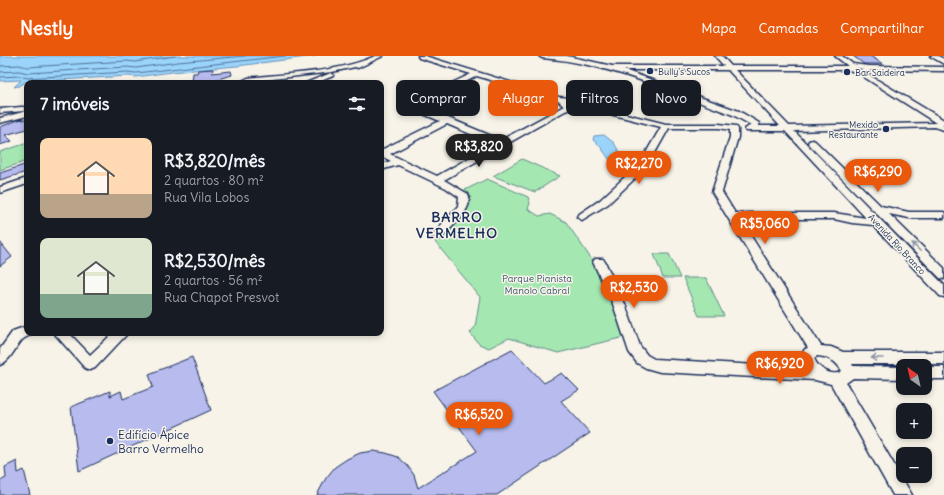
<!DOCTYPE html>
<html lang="pt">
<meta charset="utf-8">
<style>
:root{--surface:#171b24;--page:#20242c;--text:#f1f3f6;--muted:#9ea1a6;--accent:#ea580c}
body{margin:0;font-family:Delius,sans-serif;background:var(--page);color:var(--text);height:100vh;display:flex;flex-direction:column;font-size:15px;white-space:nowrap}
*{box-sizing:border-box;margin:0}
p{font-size:13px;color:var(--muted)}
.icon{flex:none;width:22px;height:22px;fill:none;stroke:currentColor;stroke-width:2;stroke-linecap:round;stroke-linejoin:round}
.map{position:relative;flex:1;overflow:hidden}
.panel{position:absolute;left:24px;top:24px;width:360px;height:256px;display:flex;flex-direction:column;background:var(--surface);border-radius:8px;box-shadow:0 2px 6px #0003}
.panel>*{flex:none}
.top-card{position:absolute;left:396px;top:24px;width:380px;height:36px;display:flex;gap:8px}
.needle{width:26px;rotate:326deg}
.tools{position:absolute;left:896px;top:303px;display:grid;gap:8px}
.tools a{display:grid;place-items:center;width:36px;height:36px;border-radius:8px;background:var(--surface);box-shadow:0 2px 6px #0003;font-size:20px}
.price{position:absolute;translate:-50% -34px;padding:0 9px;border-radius:14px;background:var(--accent);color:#fff;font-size:13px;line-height:26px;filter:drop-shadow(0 1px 2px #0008)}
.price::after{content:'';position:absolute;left:50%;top:24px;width:12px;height:9px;margin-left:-6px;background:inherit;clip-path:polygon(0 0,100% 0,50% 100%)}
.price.active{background:#222;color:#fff}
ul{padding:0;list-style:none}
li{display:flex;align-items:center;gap:12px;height:100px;padding:0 16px}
li span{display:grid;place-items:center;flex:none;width:112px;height:80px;border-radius:8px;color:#555}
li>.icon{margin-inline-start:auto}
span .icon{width:48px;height:48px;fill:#fffc;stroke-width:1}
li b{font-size:17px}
h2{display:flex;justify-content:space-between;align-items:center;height:48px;padding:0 16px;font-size:17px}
.chip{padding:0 14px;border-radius:8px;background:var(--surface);box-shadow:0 2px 6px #0003;font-size:14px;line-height:36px}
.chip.active{background:var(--accent);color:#fff}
header{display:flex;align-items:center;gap:24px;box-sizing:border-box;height:56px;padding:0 20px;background:var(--accent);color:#fff}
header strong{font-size:19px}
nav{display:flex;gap:22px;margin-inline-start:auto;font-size:14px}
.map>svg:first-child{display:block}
</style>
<header>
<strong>Nestly</strong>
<nav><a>Mapa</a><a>Camadas</a><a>Compartilhar</a></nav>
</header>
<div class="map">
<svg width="944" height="439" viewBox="0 0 944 439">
<rect width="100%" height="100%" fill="#f7f3e8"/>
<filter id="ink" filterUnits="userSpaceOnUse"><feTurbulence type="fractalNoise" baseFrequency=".025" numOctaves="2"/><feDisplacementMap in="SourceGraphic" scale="8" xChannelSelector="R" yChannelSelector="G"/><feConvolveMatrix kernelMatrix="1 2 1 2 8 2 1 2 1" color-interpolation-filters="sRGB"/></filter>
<g filter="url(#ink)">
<g fill="#a5e7b1" stroke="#608b88">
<polygon points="27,87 27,105 0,114 0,96"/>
<polygon points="522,103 560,120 535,136 493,120"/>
<polygon points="487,123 528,141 530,147 528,153 539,160 550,158 566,166 594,207 629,280 558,297 509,282 489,292 479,288 470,277 475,271 480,241 435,186 463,146 459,137"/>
<polygon points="654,198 669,198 680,222 663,222"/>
<polygon points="683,222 706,222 724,260 699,260"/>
</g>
<g fill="#9bd4fa" stroke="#6892bc">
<polygon points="0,0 315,0 237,10 172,16 136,21 128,20 26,26 19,30 14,31 21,24 0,25"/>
<polygon points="604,79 614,87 620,97 617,103 609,103 600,90 593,84 594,80"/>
</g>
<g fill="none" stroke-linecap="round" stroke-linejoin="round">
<g stroke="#4e719c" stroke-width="1">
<polyline points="0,10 19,9 27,11 127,5 135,6 175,0"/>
<polyline points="0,16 19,15 28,17 127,11 136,12 178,6 245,0"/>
<polyline points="0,21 19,20 28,22 127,16 136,17 285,0"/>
</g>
</g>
<g fill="#b7bbed" stroke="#1b2f5e">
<polygon points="853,0 870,0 883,8 864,8"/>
<polygon points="213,13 212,17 231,15 232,19 207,26 192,25 193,17 197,17 198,14"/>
<polygon points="21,63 23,64 27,63 27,73 5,79 12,85 0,89 0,71"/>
<polygon points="27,108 27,115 23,117 0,124 0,117"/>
<polygon points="0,186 12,201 0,210"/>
<polygon points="512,293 544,327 562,317 579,334 561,345 590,377 497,439 317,439 326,422 335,411 347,403 360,397 373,395 386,397 398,401 407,409 414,419 418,432 477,395 433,335"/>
<polygon points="192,301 211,354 79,415 71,351 110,335 110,340 121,335 123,343 153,331 149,318"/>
<polygon points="17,405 18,417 24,414 30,439 0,439 0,425 6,422 5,411"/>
</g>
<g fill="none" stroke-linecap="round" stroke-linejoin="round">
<defs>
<g id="minor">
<path d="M375 0H383L358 12 355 11 332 16 238 27 248 22C288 17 338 17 375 0Z"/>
<path d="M418 0H425L559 41 571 42 572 44 568 46 571 48H586L666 68H719L736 70 738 73V81L722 136 735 157H834L866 162 785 75H746L745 73 751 69 733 59C671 36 609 7 542 2L539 0H567L612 10H724L715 0H722L731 10H848L835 0H842L853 8 868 10 944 11V15L872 14 868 16 869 19 944 64V68H942L944 69V74L935 71 794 75 944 229V241L940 240 873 169 852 167 834 163H740L821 290 831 291 843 296H944V308H852L853 310 903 311V323L853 322 846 327 912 439H893L831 328 815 324 660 316 646 312 637 307 629 296 613 248 593 206 595 203H603L605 206 625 248 640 290 647 299 654 303 757 309 759 306 764 304 802 298 805 293 808 292 712 136 730 81V74L719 72H669L647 111 608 148 582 164 577 161 578 159 600 144 640 107 661 71 586 52H573L565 55 444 124 468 138C475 153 450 172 441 182L437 183 431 180 458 151 459 141 446 132 398 109 381 114V108L391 105 381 100V94L440 65 416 55V51H422L501 84 564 50 560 47 561 46 477 20 413 52H407V48L471 18 419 2ZM855 12 863 13 860 14ZM624 14H728L780 70H759V67L739 55ZM735 14H849L861 18 864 21 936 67 789 70ZM447 68 494 88 437 120 390 98ZM817 300C829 301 836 305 842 315 832 322 817 312 814 302ZM802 309 803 312 792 311Z"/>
<polygon points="930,0 938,0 944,3 944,8"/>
<polygon points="331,17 333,18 333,20 316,27 306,27"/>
<polygon points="21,51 24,51 24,55 0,57 0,53"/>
<polygon points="27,55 27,60 0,67 0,62"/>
<polygon points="812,84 815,85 881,150 909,156 944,156 944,162 909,162 889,158 944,212 944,223 940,222 809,89 808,87 809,85"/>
<polygon points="27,122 27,128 0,137 0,131"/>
<path d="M27 270V277H33C30 280 25 281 22 284 15 292 10 305 0 309V293L13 275Z"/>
<polygon points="54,277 69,277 90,299 113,277 128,277 95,312 90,314 85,312"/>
<rect x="925" y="311" width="19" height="12"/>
</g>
</defs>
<use href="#minor" stroke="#1b2f5e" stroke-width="3"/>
<use href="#minor" fill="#f7f3e8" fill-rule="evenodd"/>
</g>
<defs><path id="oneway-shaft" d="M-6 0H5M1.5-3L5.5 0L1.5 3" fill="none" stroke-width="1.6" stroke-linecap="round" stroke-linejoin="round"/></defs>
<g stroke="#8991a3">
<use href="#oneway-shaft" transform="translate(916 191) rotate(-135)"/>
<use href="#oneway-shaft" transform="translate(877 302) rotate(-180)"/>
</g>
</g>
<g fill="#1b2f5e" stroke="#f7f3e8" stroke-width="1.5">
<circle cx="650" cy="15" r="4"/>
<circle cx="847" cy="16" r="4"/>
<circle cx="886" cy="73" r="4"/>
<circle cx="110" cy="385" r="4"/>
</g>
<g text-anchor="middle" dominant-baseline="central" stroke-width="3" stroke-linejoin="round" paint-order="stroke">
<g font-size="9" fill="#1b2f5e" stroke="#f7f3e8" text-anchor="start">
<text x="658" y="15">Bully's Sucos</text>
<text x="855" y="16">Bar Saideira</text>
<text x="878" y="68" text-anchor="end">Mexido<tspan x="878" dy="10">Restaurante</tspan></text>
</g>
<g font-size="9" fill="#1b2f5e" stroke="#f7f3e8">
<text transform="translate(897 188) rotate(47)">Avenida Rio Branco</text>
</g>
<g font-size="10" fill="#37546f" stroke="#f7f3e8">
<text x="537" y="222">Parque Pianista<tspan x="537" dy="12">Manolo Cabral</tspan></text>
</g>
<g font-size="12" fill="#1b2f5e" stroke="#f7f3e8" text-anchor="start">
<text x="118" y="378">Edifício Ápice<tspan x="118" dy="14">Barro Vermelho</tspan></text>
</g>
<g font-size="14" font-weight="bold" letter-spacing="1" fill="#1b2f5e" stroke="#f7f3e8">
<text x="457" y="161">BARRO<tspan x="457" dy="16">VERMELHO</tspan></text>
</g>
</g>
</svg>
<div class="tools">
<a><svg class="needle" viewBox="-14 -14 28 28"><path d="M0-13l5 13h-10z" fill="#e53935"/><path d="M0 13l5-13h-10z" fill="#9ea1a6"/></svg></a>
<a>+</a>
<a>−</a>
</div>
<b class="price active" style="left:479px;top:112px">R$3,820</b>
<b class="price" style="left:639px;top:129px">R$2,270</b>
<b class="price" style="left:878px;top:137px">R$6,290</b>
<b class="price" style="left:765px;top:189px">R$5,060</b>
<b class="price" style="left:634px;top:253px">R$2,530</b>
<b class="price" style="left:780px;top:329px">R$6,920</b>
<b class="price" style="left:479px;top:380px">R$6,520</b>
<div class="top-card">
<a class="chip">Comprar</a>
<a class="chip active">Alugar</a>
<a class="chip">Filtros</a>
<a class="chip">Novo</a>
</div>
<section class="panel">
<h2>7 imóveis<svg class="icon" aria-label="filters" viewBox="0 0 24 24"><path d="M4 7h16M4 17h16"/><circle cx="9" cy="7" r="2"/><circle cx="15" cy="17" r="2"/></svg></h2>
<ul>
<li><span style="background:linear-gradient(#ffd9b3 70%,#b9a48a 0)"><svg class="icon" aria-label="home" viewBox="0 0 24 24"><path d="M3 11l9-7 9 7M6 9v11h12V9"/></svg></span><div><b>R$3,820/mês</b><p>2 quartos · 80 m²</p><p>Rua Vila Lobos</p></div></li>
<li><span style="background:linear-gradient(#dfe7d0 70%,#7fa58c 0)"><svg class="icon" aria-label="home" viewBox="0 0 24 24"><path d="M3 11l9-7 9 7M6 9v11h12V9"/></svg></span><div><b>R$2,530/mês</b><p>2 quartos · 56 m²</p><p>Rua Chapot Presvot</p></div></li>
</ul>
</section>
</div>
